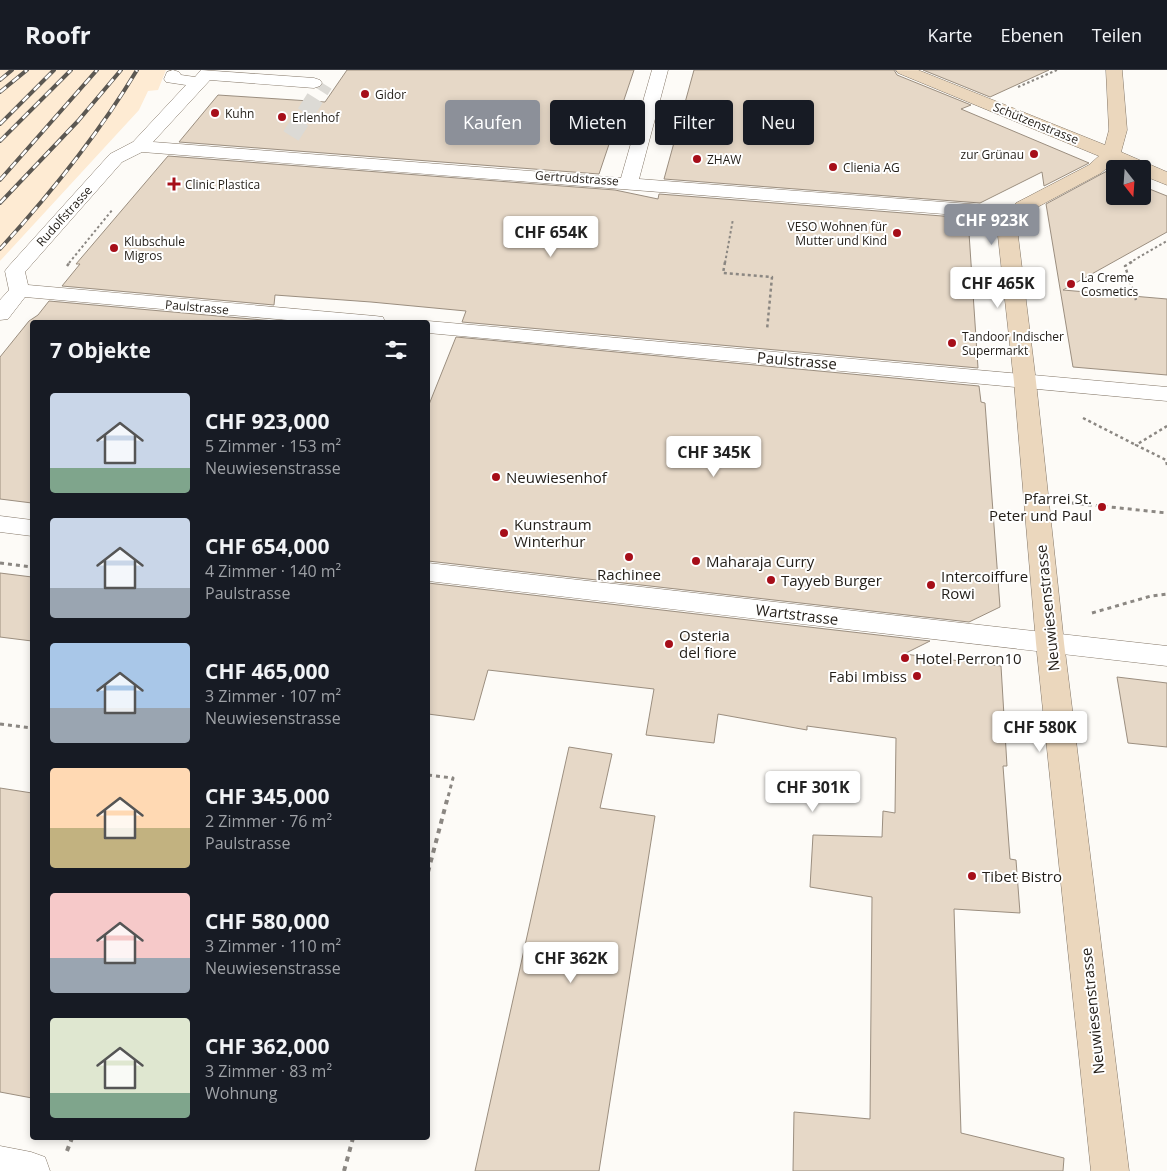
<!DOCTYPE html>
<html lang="de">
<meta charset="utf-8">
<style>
:root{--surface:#171b24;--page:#242831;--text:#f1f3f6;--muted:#9ea1a6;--line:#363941;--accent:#8c9099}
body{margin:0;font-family:"Open Sans",sans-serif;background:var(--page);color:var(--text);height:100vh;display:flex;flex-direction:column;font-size:19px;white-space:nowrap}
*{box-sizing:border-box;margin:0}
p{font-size:16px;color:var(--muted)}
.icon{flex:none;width:28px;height:28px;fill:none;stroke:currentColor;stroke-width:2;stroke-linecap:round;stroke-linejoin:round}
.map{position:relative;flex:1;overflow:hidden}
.sheet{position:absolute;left:30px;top:250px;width:400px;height:820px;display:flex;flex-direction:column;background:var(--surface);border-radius:5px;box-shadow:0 2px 8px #0003}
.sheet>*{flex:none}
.guide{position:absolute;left:445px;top:30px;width:475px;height:45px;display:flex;gap:10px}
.needle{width:32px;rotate:163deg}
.tools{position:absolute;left:1106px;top:90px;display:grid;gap:10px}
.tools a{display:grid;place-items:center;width:45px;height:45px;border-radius:5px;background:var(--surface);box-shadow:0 2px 8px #0003;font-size:25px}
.price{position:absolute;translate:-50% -42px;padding:0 11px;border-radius:5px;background:#fff;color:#222;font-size:16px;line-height:32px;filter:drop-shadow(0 1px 2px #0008)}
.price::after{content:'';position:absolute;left:50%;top:30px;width:15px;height:11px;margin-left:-8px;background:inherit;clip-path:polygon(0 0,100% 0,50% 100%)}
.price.on{background:var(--accent);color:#fff}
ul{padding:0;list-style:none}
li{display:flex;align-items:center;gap:15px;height:125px;padding:0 20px}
li span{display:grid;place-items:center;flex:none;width:140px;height:100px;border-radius:5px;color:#555}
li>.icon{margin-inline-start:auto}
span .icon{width:60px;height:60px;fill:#fffc;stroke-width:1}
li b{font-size:21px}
h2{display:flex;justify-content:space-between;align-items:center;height:60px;padding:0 20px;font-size:21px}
.pill{padding:0 18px;border-radius:5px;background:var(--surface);box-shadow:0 2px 8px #0003;font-size:18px;line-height:45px}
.pill.on{background:var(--accent);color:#fff}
header{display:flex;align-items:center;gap:30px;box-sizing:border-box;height:70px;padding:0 25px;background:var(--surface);border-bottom:1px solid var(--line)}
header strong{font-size:24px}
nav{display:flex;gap:28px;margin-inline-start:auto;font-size:18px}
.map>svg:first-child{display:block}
</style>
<header>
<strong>Roofr</strong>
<nav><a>Karte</a><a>Ebenen</a><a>Teilen</a></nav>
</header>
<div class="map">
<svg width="1167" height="1101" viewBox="0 0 1167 1101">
<rect width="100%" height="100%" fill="#fdfbf7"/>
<polygon fill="#feebd3" points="0,0 166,0 158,20 148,21 139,40 0,191"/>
<g fill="#e6d8c7" stroke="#9b8e7f">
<polygon points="347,0 634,0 599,104 179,72 218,25 325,32"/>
<polygon points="694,0 894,0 897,5 971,35 961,39 1089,93 1044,116 1042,102 980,133 664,109"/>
<polygon points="923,0 1049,0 990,27"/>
<polygon points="168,86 615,120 658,129 659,124 968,148 978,298 462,252 466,241 371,232 275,225 274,235 62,216 80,194 76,194"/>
<polygon points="1107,101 1115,104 1115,126 1142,126 1142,116 1167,126 1167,162 1063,220 1167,229 1167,305 1073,297 1046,134"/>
<polygon points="49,231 274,251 273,252 32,252 32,433 0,429 0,287 29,251 38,245"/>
<polygon points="456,267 979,316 981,332 985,333 1000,537 969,552 428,491 428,337"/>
<polygon points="0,503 32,507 32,571 0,567"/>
<polygon points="428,513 930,571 904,584 1001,596 1007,696 1003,696 1010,789 1016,790 1020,843 954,839 961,1063 1064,1088 1063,1101 793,1101 794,1042 870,1049 872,827 810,817 813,765 882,767 883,741 895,743 896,668 807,656 807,660 718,644 714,673 646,665 654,619 488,600 474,650 428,644"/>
<polygon points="1117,607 1167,613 1167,677 1128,673"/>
<polygon points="569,677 612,684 600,738 655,746 599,1101 475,1101"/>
<polygon points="0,718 32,723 32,1028 0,1022"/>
</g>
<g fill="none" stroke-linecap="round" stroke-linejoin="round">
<polyline stroke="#dcdad5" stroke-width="18" stroke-dasharray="18 9" stroke-linecap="butt" points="291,66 324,14"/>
<defs>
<g id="street">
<polygon points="173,0 179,2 181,5 195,7 201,0 314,8 320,10 322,13 320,16 314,18 210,10 153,72 621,108 652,0 668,0 639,109 983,135 1021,142 1024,146 1021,150 1014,152 983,147 142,82 122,92 25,202 28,215 375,246 383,247 385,252 310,252 25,227 8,249 0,250 0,230 9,220 5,201 8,197 110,84 133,72 186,15 166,12 164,9 167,2"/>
<polygon points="428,251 1167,317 1167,331 428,263 428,252 420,252"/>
<polygon points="0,446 32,450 32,466 0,462"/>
<polygon points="428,493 1167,576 1167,596 428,511"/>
<polygon points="0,1076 31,1082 45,1087 50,1101 0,1101"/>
</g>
<polygon id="secondary" points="896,0 918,0 1105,75 1109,60 1106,0 1122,0 1127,60 1121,82 1167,102 1167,115 1142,105 1142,99 1128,99 1114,92 1101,103 1030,141 1023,150 1018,166 1036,312 1064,573 1129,1101 1091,1101 1036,573 1014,312 998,166 1003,150 1016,133 1089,95 1099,86 898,3"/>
</defs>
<use href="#street" stroke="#847768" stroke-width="1"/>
<use href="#secondary" stroke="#847768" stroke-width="1"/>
<g stroke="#8b8782" stroke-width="2" stroke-dasharray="2.5 2.5" stroke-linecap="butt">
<polyline points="1018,17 1057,0"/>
<polyline points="69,193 113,139"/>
<polyline points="725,193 733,149"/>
<polyline points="1129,193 1167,171"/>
</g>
<g stroke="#8b8782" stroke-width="2.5" stroke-dasharray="3 3" stroke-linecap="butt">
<polyline points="725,192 723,203 772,207 767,260"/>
<polyline points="1132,192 1125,196 1136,230"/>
<polyline points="67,196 70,192"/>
<polyline points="1083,348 1136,375"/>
<polyline points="1167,356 1136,375 1166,390 1167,395"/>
</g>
<g stroke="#8b8782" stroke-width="3" stroke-dasharray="4 4" stroke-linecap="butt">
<polyline points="1072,433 1167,443"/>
<polyline points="0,493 32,497"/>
<polyline points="1092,543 1151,526 1167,524"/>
<polyline points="0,654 32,658"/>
<polyline points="428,705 453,708 447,731"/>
</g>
<g stroke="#8b8782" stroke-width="4" stroke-dasharray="5 5" stroke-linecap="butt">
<polyline points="428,802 447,730"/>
<polyline points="67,1081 72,1068"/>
<polyline points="344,1101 353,1068"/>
</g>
<use href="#street" fill="#fff" fill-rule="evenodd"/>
<use href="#secondary" fill="#ebd7bd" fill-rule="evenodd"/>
<defs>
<g id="rail">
<polyline points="0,10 12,0"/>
<polyline points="0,22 27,0"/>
<polyline points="0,54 54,0"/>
<polyline points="0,71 71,0"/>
<polyline points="0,110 97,0"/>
<polyline points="0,133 78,51 121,0"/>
<path d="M0 179C51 123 98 65 137 0"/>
</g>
</defs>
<use href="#rail" stroke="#5c5852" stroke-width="4"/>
<use href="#rail" stroke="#fff" stroke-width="2.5" stroke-dasharray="8" stroke-linecap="butt"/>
</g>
<g fill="#a60e19" stroke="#fff" stroke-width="2">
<circle cx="365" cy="24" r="5"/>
<circle cx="215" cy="43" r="5"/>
<circle cx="282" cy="47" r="5"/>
<circle cx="1034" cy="84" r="5"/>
<circle cx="697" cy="89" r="5"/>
<circle cx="833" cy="97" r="5"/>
<path d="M171.5 106.5h5v5h5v5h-5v5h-5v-5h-5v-5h5z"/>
<circle cx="897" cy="163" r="5"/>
<circle cx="114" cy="178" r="5"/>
<circle cx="1071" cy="214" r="5"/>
<circle cx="952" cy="273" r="5"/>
<circle cx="496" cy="407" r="5"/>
<circle cx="1102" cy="437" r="5"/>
<circle cx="504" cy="463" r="5"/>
<circle cx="629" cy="487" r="5"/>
<circle cx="696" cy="491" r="5"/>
<circle cx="771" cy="510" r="5"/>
<circle cx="931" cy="515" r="5"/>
<circle cx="669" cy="574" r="5"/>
<circle cx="905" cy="588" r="5"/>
<circle cx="917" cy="606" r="5"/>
<circle cx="972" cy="806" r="5"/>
</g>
<g text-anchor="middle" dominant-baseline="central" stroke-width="4" stroke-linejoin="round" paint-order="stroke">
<g font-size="12" fill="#221d17" stroke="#fff" text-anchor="start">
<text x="375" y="24">Gidor</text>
<text x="225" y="43">Kuhn</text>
<text x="292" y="47">Erlenhof</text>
<text x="1024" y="84" text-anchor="end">zur Grünau</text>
<text x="707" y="89">ZHAW</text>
<text x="843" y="97">Clienia AG</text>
<text x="185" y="114">Clinic Plastica</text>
<text x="887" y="156" text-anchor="end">VESO Wohnen für<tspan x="887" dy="14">Mutter und Kind</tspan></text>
<text x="124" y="171">Klubschule<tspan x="124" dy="14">Migros</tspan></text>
<text x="1081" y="207">La Creme<tspan x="1081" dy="14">Cosmetics</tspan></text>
<text x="962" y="266">Tandoor Indischer<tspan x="962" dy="14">Supermarkt</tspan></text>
</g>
<g font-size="12" fill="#221d17" stroke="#fff">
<text transform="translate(1036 53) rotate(22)">Schützenstrasse</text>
<text transform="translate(577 108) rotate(4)">Gertrudstrasse</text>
<text transform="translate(64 146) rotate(-48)">Rudolfstrasse</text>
<text transform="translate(197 237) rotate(5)">Paulstrasse</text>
</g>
<g font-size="15" fill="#221d17" stroke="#fff">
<text transform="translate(797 290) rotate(5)">Paulstrasse</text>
<text transform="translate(1047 538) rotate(-96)">Neuwiesenstrasse</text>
<text transform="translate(797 544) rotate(7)">Wartstrasse</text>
<text transform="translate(1092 941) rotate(-96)">Neuwiesenstrasse</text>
</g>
<g font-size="15" fill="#221d17" stroke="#fff" text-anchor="start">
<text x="506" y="407">Neuwiesenhof</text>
<text x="1092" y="428" text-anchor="end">Pfarrei St.<tspan x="1092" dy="17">Peter und Paul</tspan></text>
<text x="514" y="454">Kunstraum<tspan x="514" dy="17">Winterhur</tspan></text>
<text x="706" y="491">Maharaja Curry</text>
<text x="629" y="504" text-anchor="middle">Rachinee</text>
<text x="941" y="506">Intercoiffure<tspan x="941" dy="17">Rowi</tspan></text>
<text x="781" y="510">Tayyeb Burger</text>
<text x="679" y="565">Osteria<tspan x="679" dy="17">del fiore</tspan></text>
<text x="915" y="588">Hotel Perron10</text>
<text x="907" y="606" text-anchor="end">Fabi Imbiss</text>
<text x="982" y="806">Tibet Bistro</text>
</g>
</g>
</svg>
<div class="tools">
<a><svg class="needle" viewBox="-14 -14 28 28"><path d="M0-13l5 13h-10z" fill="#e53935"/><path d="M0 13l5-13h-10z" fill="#9ea1a6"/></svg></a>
</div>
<b class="price on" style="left:992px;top:176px">CHF 923K</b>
<b class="price" style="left:551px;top:188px">CHF 654K</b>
<b class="price" style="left:998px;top:239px">CHF 465K</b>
<b class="price" style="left:714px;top:408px">CHF 345K</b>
<b class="price" style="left:1040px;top:683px">CHF 580K</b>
<b class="price" style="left:813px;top:743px">CHF 301K</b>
<b class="price" style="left:571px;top:914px">CHF 362K</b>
<div class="guide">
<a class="pill on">Kaufen</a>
<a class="pill">Mieten</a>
<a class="pill">Filter</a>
<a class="pill">Neu</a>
</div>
<section class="sheet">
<h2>7 Objekte<svg class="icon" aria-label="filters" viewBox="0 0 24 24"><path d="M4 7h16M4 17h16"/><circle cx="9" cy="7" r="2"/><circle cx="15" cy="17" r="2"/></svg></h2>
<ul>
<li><span style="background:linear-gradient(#c9d6e8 75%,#7fa58c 0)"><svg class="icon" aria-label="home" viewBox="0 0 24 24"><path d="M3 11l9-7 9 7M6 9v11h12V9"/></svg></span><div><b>CHF 923,000</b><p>5 Zimmer · 153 m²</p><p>Neuwiesenstrasse</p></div></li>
<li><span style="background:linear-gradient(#c9d6e8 70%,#9aa5b1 0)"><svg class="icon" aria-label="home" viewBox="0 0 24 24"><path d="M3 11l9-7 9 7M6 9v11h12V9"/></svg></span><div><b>CHF 654,000</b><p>4 Zimmer · 140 m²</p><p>Paulstrasse</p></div></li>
<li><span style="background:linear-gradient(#a9c7e8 65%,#9aa5b1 0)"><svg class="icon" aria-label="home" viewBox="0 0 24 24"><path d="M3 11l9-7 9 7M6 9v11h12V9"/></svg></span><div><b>CHF 465,000</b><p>3 Zimmer · 107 m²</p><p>Neuwiesenstrasse</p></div></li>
<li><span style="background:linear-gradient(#ffd9b3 60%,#c2b280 0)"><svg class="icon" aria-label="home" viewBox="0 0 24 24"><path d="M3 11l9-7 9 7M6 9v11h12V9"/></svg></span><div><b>CHF 345,000</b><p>2 Zimmer · 76 m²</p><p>Paulstrasse</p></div></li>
<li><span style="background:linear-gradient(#f6c9c9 65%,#9aa5b1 0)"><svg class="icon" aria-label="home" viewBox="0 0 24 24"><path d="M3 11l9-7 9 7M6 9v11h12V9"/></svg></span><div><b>CHF 580,000</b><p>3 Zimmer · 110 m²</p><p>Neuwiesenstrasse</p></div></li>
<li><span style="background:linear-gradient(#dfe7d0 75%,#7fa58c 0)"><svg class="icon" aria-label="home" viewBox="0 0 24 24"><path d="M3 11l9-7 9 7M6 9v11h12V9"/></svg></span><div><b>CHF 362,000</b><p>3 Zimmer · 83 m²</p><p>Wohnung</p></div></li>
</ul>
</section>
</div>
